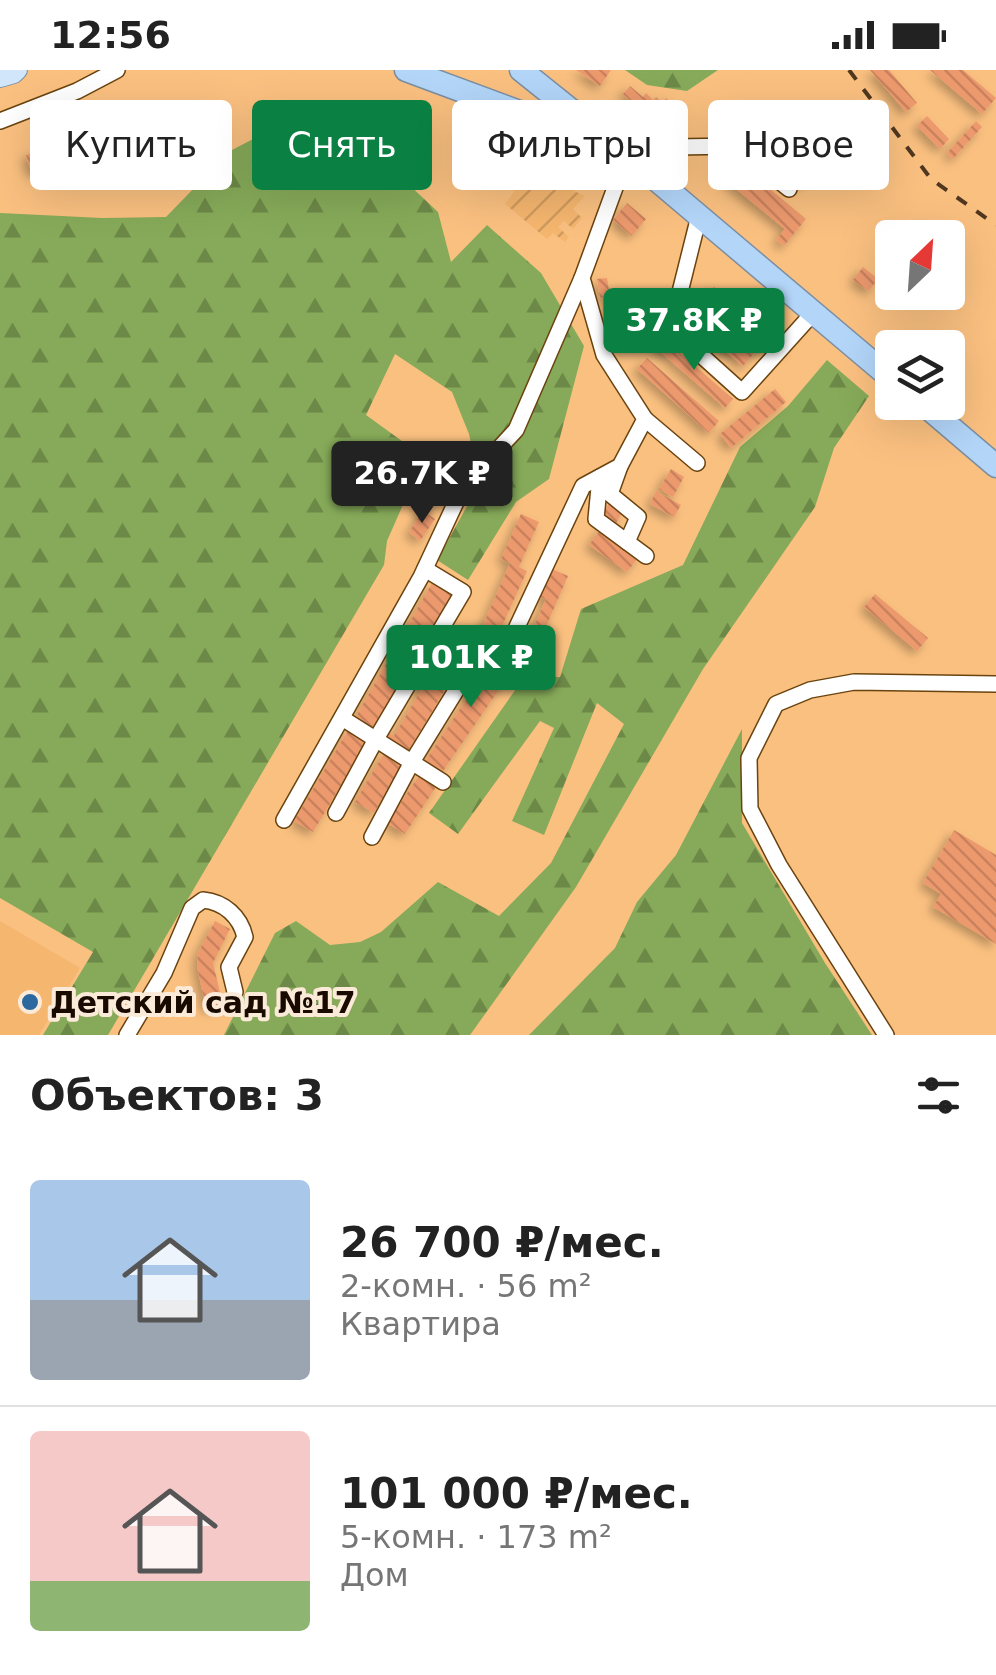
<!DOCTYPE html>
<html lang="ru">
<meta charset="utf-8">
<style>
:root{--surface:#fff;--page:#f2f2f2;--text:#222;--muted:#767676;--line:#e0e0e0;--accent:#0b8043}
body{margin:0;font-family:"DejaVu Sans",sans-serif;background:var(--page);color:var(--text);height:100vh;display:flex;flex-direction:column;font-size:38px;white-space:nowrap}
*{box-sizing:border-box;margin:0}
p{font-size:32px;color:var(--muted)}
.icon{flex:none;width:55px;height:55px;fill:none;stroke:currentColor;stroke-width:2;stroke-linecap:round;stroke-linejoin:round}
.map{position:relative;height:965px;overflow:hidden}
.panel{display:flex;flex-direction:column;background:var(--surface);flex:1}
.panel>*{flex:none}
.top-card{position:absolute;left:30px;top:30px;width:938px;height:90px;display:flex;gap:20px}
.needle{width:65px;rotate:25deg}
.controls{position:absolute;left:875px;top:150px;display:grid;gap:20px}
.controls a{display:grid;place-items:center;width:90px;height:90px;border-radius:10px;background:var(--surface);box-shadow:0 10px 40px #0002;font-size:50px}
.price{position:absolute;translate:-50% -85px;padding:0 22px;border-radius:10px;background:var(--accent);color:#fff;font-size:32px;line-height:65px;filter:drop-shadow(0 2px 5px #0008)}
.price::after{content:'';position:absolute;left:50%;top:60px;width:30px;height:22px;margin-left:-15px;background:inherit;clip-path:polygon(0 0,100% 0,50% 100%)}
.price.current{background:#222;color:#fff}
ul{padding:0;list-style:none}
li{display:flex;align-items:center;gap:30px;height:250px;padding:0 30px}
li+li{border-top:2px solid var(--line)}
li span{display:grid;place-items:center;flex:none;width:280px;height:200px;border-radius:10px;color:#555}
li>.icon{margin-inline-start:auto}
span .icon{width:120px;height:120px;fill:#fffc;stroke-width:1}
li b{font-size:42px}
h2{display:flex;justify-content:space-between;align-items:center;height:120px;padding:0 30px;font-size:42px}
.pill{padding:0 35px;border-radius:10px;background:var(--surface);box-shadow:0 10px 40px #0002;font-size:35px;line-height:90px}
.pill.current{background:var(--accent);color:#fff}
.status{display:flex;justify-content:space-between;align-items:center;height:70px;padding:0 50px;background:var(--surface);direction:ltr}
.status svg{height:28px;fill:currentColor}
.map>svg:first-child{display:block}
</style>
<div class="status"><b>12:56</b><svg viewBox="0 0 49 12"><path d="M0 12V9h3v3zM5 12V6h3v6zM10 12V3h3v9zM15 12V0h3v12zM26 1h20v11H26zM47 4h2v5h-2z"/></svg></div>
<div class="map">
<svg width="996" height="965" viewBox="0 0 996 965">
<defs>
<pattern id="industrial-furrows" width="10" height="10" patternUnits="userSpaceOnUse" patternTransform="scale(2.5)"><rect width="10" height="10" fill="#f5b66f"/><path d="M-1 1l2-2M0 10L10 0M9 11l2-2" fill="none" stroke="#d19b5e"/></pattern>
<pattern id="forest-firs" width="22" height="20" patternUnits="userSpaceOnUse" patternTransform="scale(2.5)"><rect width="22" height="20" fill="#86aa59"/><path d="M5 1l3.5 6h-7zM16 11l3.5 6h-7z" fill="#6d8947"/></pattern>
<pattern id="building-back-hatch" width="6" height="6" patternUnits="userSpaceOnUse" patternTransform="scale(2.5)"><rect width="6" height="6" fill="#ec996d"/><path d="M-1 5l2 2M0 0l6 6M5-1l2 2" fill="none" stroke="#ca825d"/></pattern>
<filter id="shadow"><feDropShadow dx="-4.5" dy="4.5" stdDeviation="5" flood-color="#0004"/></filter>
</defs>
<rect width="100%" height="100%" fill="#fac080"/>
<polygon fill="#f5b66f" points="0,851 80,898 39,965 0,965"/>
<polygon fill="url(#industrial-furrows)" points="529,101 585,126 573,139 582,148 573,159 564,151 558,157 569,167 565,172 553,163 547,169 505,134"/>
<g fill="url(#forest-firs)">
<polygon points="625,0 718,0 687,21 647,15"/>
<polygon points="322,33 438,142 451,192 487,155 541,203 584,276 549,409 516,432 468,510 437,490 480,413 469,364 452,322 395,284 366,345 424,387 387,471 384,495 108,965 43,965 93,882 0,828 0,143 102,148 166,147 230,81"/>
<polygon points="827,290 869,326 834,378 815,437 703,599 576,817 470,965 224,965 275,863 296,851 330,875 360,872 381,862 438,812 499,846 551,793 624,654 597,633 544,765 512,751 554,658 540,651 458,764 429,743 525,606 560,607 581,539 683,495 740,377 788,336"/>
<polygon points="742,659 742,753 825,893 872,965 529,965 615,878 637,832 676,785"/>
</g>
<g fill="url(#building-back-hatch)" filter="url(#shadow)">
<polygon points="576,0 611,0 600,16"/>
<polygon points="870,0 889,0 917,33 906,42"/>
<polygon points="930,0 963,0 996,28 982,44"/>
<polygon points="630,16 643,27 646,23 653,30 656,27 662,33 666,28 672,33 655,52 623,24"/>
<polygon points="100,36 106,58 85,64 79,43"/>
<polygon points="139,41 144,58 126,63 121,46"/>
<polygon points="927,46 949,69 940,79 917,56"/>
<polygon points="976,51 982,57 953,89 947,83"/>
<polygon points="769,67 811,104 802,115 760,79"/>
<polygon points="67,74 73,95 58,99 52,78"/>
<polygon points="43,80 49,99 32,104 26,85"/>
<polygon points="739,93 806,149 784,176 776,170 785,159 725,110"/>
<polygon points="627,133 646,149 632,166 613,150"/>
<polygon points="863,197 878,209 869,221 853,210"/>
<polygon points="607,208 610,226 600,228 597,209"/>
<polygon points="714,217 760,256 767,248 777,257 743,296 687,249"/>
<polygon points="664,269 733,329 725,338 656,278"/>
<polygon points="647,288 719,351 709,363 637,299"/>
<polygon points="775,319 786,332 731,378 720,364"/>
<polygon points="671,399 684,407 673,427 659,419"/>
<polygon points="656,421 681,435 674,447 650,434"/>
<polygon points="609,433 623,441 614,457 600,449"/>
<polygon points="423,441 435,449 420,471 409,462"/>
<polygon points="521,444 539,452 519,497 527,501 498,565 524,579 546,529 540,527 552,499 568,506 530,594 476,571 510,493 501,489"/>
<polygon points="603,456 641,484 627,502 589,475"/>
<polygon points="432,513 452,524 374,661 354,650"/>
<polygon points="875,524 928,568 917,581 864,537"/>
<polygon points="450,559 473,572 408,682 384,668 388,662 394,666 424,615 419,613"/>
<polygon points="491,579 518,592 441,704 424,693 490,594 484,589"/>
<polygon points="350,657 369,669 313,762 294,751"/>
<polygon points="386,680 404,692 374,743 355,732"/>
<polygon points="421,703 438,714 405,764 387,753"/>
<polygon points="954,760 996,785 996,874 933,837 941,824 923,813"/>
<polygon points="215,851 230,859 213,893 223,935 206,939 197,896 198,883"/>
</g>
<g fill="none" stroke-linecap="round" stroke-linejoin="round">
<defs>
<g id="minor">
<polyline points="0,51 77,21 117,0"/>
<polyline points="699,146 671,258 742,322 814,242"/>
<polyline points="645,349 697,393"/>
<polyline points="620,396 610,424 638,447 627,472"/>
<polyline points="600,407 596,449 646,486"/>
<polyline points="516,559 583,416 620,396 645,349 604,285 582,208 627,85 659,73 675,77 736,76 789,119"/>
<polyline points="342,648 443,712"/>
<polyline points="336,743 376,669 463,522 425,499"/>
<polyline points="284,750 421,507 463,417 516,360 582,208"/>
<polyline points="372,767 412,692 481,580"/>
<path d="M127 965 164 903 192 838 203 830C224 832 240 846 245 867L229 897 235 922"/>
<polyline points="886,965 779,795 750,739 749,688 776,634 810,620 854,612 996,614"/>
</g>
<polyline id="major" points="0,8 14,4 18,0"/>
<g id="highway">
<polyline points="406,0 600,72"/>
<polyline points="521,0 627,85 892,309"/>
<polyline points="921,332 996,396"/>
</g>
</defs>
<use href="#minor" stroke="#6a430e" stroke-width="18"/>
<use href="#major" stroke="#7c8ea1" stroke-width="20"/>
<use href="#highway" stroke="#7c8ea1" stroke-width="25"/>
<use href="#minor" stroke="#fff" stroke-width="15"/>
<use href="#major" stroke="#d1e6fb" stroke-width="18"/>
<use href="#highway" stroke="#b2d5f8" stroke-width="22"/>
<polyline stroke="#50371f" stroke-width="4" stroke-dasharray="12 12" stroke-linecap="butt" points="849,0 931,109 996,155"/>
</g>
<circle fill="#2a689f" stroke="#fcead8" stroke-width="4" cx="30" cy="932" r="10"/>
<g text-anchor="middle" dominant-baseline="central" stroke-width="8" stroke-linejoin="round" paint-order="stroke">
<g font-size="30" font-weight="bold" fill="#190a00" stroke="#fcead8" text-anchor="start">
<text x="50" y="932">Детский сад №17</text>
</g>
</g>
</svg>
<div class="controls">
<a><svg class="needle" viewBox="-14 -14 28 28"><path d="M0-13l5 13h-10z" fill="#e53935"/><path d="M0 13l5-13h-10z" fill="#767676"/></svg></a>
<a><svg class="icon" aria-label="layers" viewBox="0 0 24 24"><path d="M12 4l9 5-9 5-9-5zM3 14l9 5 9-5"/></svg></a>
</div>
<b class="price" style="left:694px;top:303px">37.8K ₽</b>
<b class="price current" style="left:422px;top:456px">26.7K ₽</b>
<b class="price" style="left:471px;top:640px">101K ₽</b>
<div class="top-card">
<a class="pill">Купить</a>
<a class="pill current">Снять</a>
<a class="pill">Фильтры</a>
<a class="pill">Новое</a>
</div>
</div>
<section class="panel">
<h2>Объектов: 3<svg class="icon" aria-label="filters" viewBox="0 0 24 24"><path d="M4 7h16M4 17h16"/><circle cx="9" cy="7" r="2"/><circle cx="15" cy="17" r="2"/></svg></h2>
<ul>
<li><span style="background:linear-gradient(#a9c7e8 60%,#9aa5b1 0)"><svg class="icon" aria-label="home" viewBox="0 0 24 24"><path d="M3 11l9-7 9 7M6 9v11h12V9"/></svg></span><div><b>26 700 ₽/мес.</b><p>2-комн. · 56 m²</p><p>Квартира</p></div></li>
<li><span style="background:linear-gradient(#f6c9c9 75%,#8fb573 0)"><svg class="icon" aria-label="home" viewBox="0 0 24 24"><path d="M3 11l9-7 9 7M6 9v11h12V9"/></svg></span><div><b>101 000 ₽/мес.</b><p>5-комн. · 173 m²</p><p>Дом</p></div></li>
</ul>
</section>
